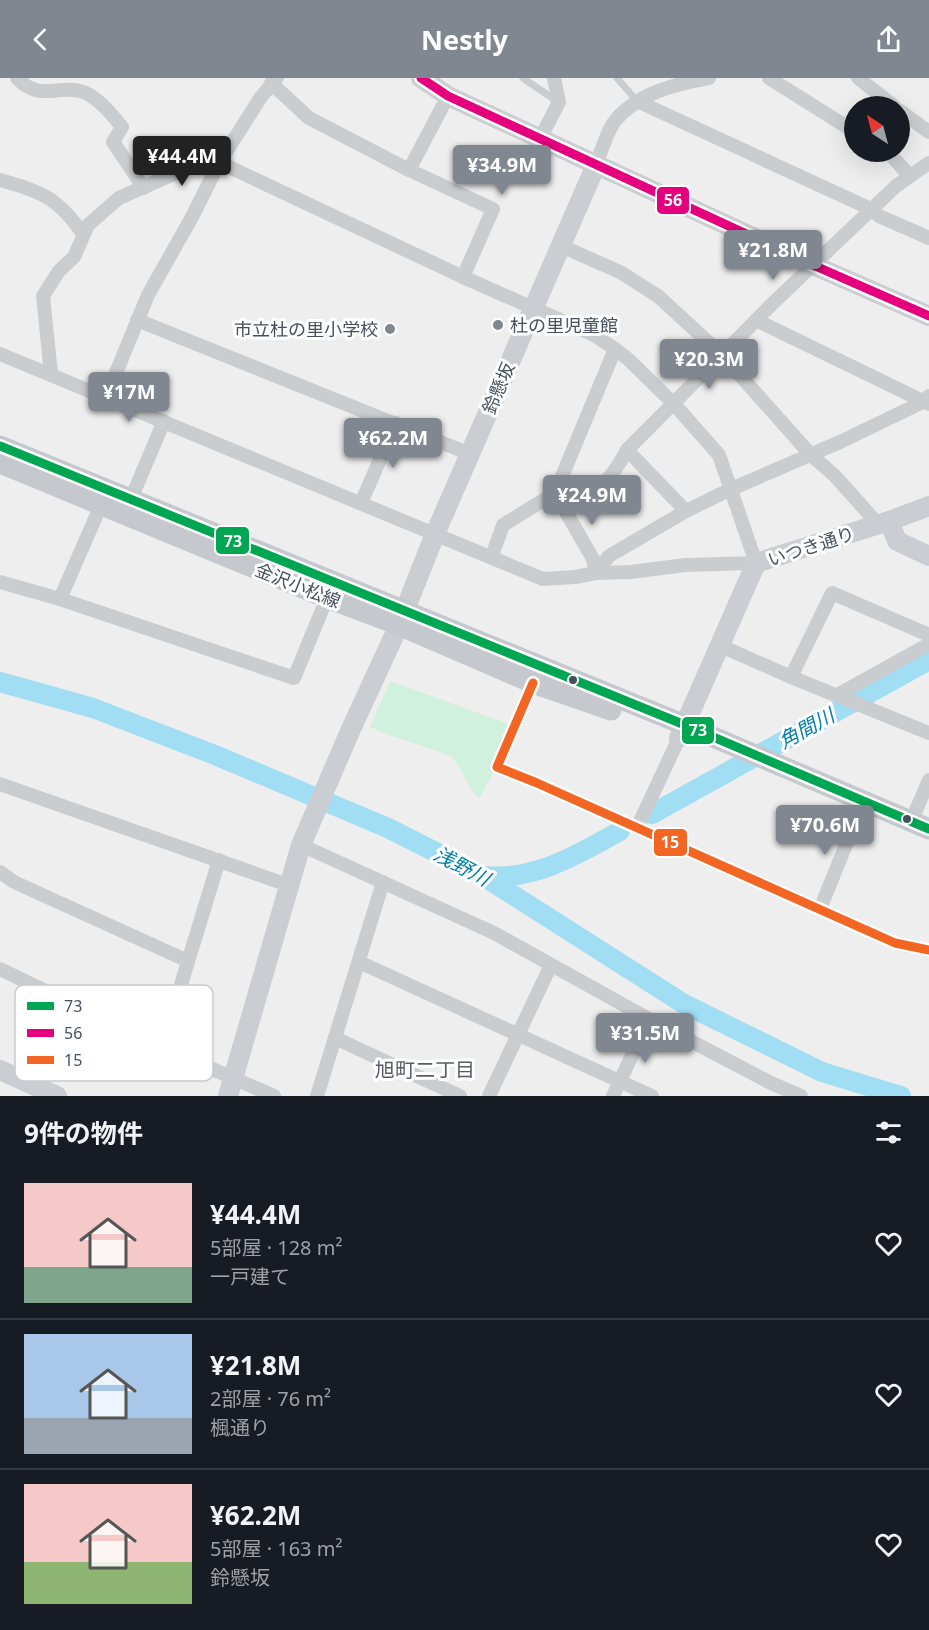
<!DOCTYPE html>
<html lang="ja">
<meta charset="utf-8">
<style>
:root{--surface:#171b24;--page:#242831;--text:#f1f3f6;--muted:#9ea1a6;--line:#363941;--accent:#808790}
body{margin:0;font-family:"Noto Sans","Noto Sans JP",sans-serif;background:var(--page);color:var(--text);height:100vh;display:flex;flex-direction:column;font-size:22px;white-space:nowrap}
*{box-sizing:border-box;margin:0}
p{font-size:20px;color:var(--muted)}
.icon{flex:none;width:33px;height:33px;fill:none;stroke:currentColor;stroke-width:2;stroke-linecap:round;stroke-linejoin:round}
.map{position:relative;height:1018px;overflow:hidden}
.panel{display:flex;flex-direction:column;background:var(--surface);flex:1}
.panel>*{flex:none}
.needle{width:39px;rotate:324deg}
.buttons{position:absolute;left:844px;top:18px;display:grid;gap:12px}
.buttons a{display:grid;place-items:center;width:66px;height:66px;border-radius:50%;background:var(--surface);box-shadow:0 6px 24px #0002;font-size:30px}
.price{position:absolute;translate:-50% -51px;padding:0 14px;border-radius:6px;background:var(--accent);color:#fff;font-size:20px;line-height:39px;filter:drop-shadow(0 2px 3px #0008)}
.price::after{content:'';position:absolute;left:50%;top:36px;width:18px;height:14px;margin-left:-9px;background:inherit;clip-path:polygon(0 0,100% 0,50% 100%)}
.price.selected{background:#222;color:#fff}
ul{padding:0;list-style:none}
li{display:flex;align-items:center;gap:18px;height:150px;padding:0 24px}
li+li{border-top:2px solid var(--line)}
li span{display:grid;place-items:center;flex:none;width:168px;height:120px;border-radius:0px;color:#555}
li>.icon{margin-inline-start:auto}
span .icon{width:72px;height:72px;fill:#fffc;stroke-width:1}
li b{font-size:26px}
h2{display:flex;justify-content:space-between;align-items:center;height:72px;padding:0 24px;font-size:26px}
header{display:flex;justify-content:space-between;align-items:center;height:78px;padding:0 24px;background:var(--accent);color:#fff;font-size:27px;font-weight:700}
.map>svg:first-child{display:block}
</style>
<header><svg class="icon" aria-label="back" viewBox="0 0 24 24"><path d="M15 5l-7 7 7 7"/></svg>Nestly<svg class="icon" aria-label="share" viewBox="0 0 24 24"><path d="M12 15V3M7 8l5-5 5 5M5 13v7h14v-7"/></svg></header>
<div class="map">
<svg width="929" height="1018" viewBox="0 0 929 1018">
<rect width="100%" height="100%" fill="#efeeee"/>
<path fill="#d0f1de" d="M390 603 514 648 497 689 479 720C466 708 463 691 451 678L386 656 370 649Z"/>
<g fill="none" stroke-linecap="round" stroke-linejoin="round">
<g stroke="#a1ddf3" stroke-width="20">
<polyline points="0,604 93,630 215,677 388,750 483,798 684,926 822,994 901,1018"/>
<polyline points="652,736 929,582"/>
<path d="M483 798C534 803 577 777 620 753"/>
</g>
<g stroke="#cacdcf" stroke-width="7">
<polyline points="523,0 558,24"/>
<polyline points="617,0 637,23"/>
</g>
<g stroke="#cacdcf" stroke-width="14">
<path d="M17 0C41 26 61 3 88 16 102 24 112 37 122 49L113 64 144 110"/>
<polyline points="769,0 855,54"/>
<polyline points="858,0 894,28"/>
<polyline points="271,5 309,40 409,92 493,131 463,199"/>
<polyline points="637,23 873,132 879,138 929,160"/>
<polyline points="900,33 929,54"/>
<polyline points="540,61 559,24 554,0"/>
<polyline points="888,74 910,98"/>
<path d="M596 87C601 74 606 56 614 44 637 15 675 6 709 0"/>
<polyline points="409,92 448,18"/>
<path d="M0 102C42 114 57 119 83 156"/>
<polyline points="559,167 620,194 658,218 721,276 811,377 834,397 878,446"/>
<polyline points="137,242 470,376"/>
<polyline points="756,242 929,326"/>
<polyline points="0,276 543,501 575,499 596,495 631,494 685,487 756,485 719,377 674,326 628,281 615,271 594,257 463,199 210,80 119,120 88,147 74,179 59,193 43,218 51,296"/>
<polyline points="106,319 148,217 192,139 219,85 261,19 277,0"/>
<polyline points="627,372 686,433"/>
<path d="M555 415C593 423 610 404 627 372L773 225 896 108 929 85"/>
<polyline points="555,415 593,481 596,495"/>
<polyline points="131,421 164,343"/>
<polyline points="361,425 396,345"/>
<polyline points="492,478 503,447 555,415 615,271"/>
<polyline points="596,495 609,478 686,433 731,411 840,364 923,324 929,318"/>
<polyline points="0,504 60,521 294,600 327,520"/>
<polyline points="60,521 101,427"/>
<polyline points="721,568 791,599 929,655"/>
<polyline points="791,599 832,515 929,557"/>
<polyline points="533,605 497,689 537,705 895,865 929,872"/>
<polyline points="837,617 929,566"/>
<polyline points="0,706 288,807"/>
<polyline points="911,744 929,702"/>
<polyline points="637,750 679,660"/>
<polyline points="301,767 494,855 649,941 771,1005 801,1018"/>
<polyline points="0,794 14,804 188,883"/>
<polyline points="820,831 858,737"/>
<polyline points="359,884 652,1018"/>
<polyline points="0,891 162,969 274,1018"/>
<polyline points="335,960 460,1018"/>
<polyline points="162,969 219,782"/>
<polyline points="19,1001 58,918"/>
<polyline points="317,1018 383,804"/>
<polyline points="489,1018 551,887"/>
<polyline points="613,1018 649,941"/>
</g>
<g stroke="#caced2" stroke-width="20">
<polyline points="421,0 448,18 813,187 929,238"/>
<polyline points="889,443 929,428"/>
<polyline points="679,660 756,485 889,443 897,463 929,478"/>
<polyline points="0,992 57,1018"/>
<polyline points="228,1018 301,767 351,651 399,547 435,456 596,87"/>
</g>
<g stroke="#c5c9ce" stroke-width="21">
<polyline points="0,368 685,647 929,751"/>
<polyline points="0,385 327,520 399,547 533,605 611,632"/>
</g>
<defs>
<polyline id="bus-1" points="0,368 685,647 929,751"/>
<polyline id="bus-2" points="421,0 448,18 813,187 929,238"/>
<polyline id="bus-3" points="533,605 497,689 537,705 895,865 929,872"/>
</defs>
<use href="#bus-1" stroke="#fff" stroke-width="14"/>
<use href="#bus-2" stroke="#fff" stroke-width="14"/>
<use href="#bus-3" stroke="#fff" stroke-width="14"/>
<use href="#bus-1" stroke="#00a651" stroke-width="9"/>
<use href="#bus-2" stroke="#e5007d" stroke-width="9"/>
<use href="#bus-3" stroke="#f26522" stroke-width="9"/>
</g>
<g fill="#808790" stroke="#fff" stroke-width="2">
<circle cx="498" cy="247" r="6"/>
<circle cx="390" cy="251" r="6"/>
</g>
<g fill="#44505d" stroke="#fff" stroke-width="2">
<circle cx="573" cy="602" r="5"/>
<circle cx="907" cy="741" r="5"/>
</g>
<g text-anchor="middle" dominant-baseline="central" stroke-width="6" stroke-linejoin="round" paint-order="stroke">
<g font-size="18" fill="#44505d" stroke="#fff" text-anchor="start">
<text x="510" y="247">杜の里児童館</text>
<text x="378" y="251" text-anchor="end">市立杜の里小学校</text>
</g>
<g font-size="18" fill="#44505d" stroke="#fff">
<text transform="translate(498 310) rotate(-67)">鈴懸坂</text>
<text transform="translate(811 468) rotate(-18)">いつき通り</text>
<text transform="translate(298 507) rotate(22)">金沢小松線</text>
</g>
<g font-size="20" font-style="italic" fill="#017fab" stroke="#fff">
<text transform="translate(806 650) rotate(-29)">角間川</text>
<text transform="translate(462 788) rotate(28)">浅野川</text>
</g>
<g font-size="20" fill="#595d63" stroke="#fff">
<text x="425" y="991">旭町二丁目</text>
</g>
</g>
<rect x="15" y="907" width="198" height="96" rx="9" fill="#fff" stroke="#c7cace" stroke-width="1.5"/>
<rect x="27" y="924" width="27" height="8" fill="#00a651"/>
<rect x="27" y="951" width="27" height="8" fill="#e5007d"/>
<rect x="27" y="978" width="27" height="8" fill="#f26522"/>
<g font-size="16" fill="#44505d">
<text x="64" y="934">73</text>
<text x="64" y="961">56</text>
<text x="64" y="988">15</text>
</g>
<g stroke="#fff" stroke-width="2">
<rect x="656" y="108" width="34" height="29" rx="6" fill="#e5007d"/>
<rect x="215" y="448" width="35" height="29" rx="6" fill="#00a651"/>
<rect x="681" y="638" width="34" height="29" rx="6" fill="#00a651"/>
<rect x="653" y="750" width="35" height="29" rx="6" fill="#f26522"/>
</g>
<g font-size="16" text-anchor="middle" font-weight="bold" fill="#fff">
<text x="673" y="128">56</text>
<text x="233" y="469">73</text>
<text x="698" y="658">73</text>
<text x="670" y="770">15</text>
</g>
</svg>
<div class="buttons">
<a><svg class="needle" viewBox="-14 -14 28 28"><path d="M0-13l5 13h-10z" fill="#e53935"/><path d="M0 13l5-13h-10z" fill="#9ea1a6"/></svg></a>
</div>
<b class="price selected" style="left:182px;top:109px">¥44.4M</b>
<b class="price" style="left:502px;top:118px">¥34.9M</b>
<b class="price" style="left:773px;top:203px">¥21.8M</b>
<b class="price" style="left:709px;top:312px">¥20.3M</b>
<b class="price" style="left:129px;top:345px">¥17M</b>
<b class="price" style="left:393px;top:391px">¥62.2M</b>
<b class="price" style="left:592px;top:448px">¥24.9M</b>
<b class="price" style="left:825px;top:778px">¥70.6M</b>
<b class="price" style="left:645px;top:986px">¥31.5M</b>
</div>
<section class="panel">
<h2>9件の物件<svg class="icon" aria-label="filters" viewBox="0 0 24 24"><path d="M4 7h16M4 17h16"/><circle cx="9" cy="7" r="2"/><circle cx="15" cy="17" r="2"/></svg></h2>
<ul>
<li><span style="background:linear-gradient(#f6c9c9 70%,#7fa58c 0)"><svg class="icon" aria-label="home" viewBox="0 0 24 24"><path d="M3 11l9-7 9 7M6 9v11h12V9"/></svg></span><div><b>¥44.4M</b><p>5部屋 · 128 m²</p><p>一戸建て</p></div><svg class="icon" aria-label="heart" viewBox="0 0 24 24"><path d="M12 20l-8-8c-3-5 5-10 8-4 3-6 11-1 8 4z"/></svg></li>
<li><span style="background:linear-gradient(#a9c7e8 70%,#9aa5b1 0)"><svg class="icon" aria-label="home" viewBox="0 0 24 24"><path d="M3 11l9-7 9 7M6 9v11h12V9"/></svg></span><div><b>¥21.8M</b><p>2部屋 · 76 m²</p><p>楓通り</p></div><svg class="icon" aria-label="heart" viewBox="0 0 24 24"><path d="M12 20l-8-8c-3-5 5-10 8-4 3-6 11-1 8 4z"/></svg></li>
<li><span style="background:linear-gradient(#f6c9c9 65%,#8fb573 0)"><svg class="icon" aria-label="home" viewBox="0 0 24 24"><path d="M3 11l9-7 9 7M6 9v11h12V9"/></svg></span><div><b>¥62.2M</b><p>5部屋 · 163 m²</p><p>鈴懸坂</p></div><svg class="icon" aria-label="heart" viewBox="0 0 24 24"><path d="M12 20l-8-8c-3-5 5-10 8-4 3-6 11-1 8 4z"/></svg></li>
</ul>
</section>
